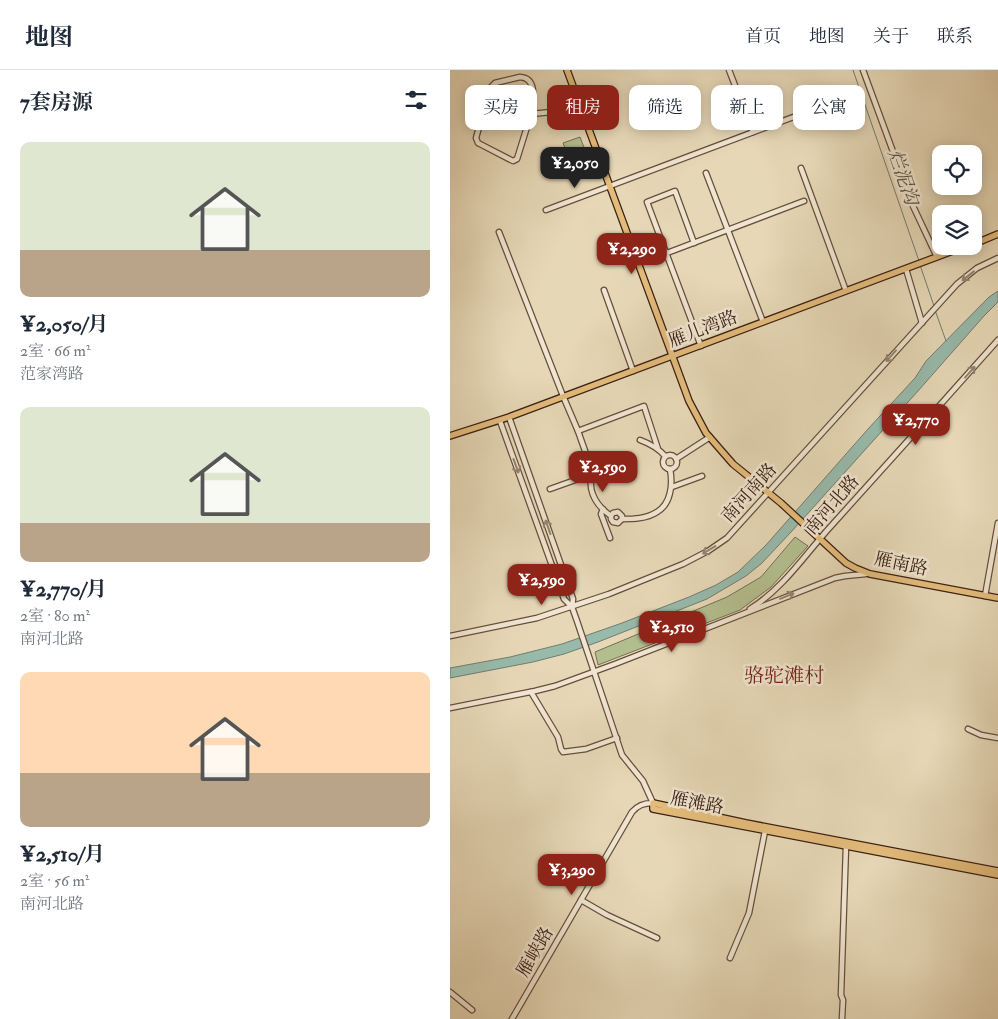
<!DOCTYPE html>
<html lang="zh">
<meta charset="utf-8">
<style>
:root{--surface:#fff;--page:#f2f2f3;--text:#1f2937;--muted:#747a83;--line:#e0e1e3;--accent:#8f2418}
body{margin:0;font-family:"IM FELL Double Pica","Noto Serif SC",serif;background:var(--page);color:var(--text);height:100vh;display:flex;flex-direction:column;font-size:19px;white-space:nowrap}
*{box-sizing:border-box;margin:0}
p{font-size:16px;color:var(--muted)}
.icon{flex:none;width:28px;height:28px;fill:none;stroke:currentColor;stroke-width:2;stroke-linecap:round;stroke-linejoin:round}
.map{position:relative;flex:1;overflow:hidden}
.details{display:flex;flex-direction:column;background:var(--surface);width:450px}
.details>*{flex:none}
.hud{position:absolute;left:15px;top:15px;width:458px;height:45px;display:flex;gap:10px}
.controls{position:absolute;left:482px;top:75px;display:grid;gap:10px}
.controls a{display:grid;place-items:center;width:50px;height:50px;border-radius:10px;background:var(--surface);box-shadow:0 2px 12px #0003;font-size:25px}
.price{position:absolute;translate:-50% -42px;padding:0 11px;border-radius:10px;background:var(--accent);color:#fff;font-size:16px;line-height:32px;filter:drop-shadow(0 1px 2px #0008)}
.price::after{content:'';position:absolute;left:50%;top:30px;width:15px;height:11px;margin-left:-8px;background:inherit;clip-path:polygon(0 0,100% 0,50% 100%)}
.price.active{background:#222;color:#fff}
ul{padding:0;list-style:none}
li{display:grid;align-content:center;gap:10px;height:265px;padding:0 20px}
li span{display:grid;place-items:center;height:155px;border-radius:10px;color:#555}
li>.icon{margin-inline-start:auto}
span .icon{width:90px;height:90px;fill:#fffc;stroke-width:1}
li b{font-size:21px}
h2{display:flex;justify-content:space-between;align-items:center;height:60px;padding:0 20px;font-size:21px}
.chip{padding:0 18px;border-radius:10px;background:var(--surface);box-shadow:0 2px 12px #0003;font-size:18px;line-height:45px}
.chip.active{background:var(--accent);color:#fff}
header{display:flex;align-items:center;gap:30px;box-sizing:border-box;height:70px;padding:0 25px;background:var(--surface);border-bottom:1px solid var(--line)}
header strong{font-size:24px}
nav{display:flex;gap:28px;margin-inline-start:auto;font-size:18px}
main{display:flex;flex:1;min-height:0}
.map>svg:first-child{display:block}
</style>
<header>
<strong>地图</strong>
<nav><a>首页</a><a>地图</a><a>关于</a><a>联系</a></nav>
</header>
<main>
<section class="details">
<h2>7套房源<svg class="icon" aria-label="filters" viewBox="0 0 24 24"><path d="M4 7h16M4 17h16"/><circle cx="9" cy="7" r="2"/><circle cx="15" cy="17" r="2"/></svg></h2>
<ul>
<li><span style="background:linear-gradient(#dfe7d0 70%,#b9a48a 0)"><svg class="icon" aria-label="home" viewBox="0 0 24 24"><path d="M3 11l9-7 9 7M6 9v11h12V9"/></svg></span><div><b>¥2,050/月</b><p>2室 · 66 m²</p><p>范家湾路</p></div></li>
<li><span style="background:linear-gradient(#dfe7d0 75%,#b9a48a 0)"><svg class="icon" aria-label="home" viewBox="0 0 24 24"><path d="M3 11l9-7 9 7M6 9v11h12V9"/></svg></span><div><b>¥2,770/月</b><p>2室 · 80 m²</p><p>南河北路</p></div></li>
<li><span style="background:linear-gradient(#ffd9b3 65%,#b9a48a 0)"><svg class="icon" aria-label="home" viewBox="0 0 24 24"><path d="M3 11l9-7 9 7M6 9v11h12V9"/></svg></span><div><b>¥2,510/月</b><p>2室 · 56 m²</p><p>南河北路</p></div></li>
</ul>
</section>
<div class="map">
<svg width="548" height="949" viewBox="0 0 548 949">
<rect width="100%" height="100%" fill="#e6d7b6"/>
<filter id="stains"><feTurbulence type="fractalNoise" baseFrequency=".004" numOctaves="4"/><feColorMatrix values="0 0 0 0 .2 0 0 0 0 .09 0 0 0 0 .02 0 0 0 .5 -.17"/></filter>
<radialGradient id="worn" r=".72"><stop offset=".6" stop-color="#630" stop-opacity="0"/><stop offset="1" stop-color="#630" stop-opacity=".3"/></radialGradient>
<g fill="#b3be8f" stroke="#786f52">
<polygon points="130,67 141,96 124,102 113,73"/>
<polygon points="345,467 358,476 321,517 290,540 148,595 145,582 277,527 311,507"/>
</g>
<polygon fill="#97baab" stroke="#737c6f" points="548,221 548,232 534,246 468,321 342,461 312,493 296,506 257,529 148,572 114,584 83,592 0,608 0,598 60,587 112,574 172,553 239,527 266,515 288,502 316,475 418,359 465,308 476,291 539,227"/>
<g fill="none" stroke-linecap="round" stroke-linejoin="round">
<g stroke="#737c6f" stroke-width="1">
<polyline points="403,0 469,191"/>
<polyline points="470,195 484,236"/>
<polyline points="485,240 496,271"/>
</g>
<defs>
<g id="minor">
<polyline points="279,0 303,62"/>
<polyline points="413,0 463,136 487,187"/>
<path d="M70 7C88 8 83 31 81 44L67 89 63 91 30 74 28 73 26 68 40 18 45 13Z"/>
<polyline points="33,42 82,37"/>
<polyline points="81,44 132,39"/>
<polyline points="351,98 396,221"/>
<polyline points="256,103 313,252"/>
<polyline points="96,140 386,31"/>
<path d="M49 162 113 326 128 361 140 395 147 397C133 415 145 435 161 446V449L163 452 168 453 172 449V446L168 442 163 443 161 446"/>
<polyline points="244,173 225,121 197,132 251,276"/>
<polyline points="217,183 354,131"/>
<polyline points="456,199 472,253"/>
<polyline points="154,220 183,301"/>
<polyline points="59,347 123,529 122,537"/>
<path d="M50 351 114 529 122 537 127 551 172 685 193 711 203 733C194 733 188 735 182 742L62 949"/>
<polyline points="128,361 194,336 208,379"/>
<path d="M190 370C201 374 208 378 215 386"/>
<circle cx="220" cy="392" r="7"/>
<polyline points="226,389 260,367"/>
<polyline points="222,417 252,406"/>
<polyline points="100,419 142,404"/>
<polyline points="153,439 151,444 160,468"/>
<path d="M172 449C183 449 196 449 207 442 221 434 223 414 220 399"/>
<polyline points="535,526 548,453"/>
<path d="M300 539C334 518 356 483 382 455 438 393 493 332 548 270"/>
<polyline points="0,566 87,548 159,524 233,494 258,481 277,468 507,214 527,198 548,188"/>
<polyline points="81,622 108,667 111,679 113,682 136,679 167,668"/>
<polyline points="0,638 85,621 105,616 165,594 385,508 395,506 416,504"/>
<polyline points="518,659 531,665 548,668"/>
<polyline points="131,830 157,845 207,868"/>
<polyline points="280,888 299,843 315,761"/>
<polyline points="0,922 22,940"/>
<polyline points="392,949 393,930 391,925 396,776"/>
</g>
<g id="major">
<polyline points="117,0 239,331 256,363 283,394 331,433 396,493 405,498 420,504 548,528"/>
<polyline points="524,174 548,164"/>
<polyline points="0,366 59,347 516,176"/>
<polyline points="548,801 296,753 203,733 203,739 548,805"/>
</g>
</defs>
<use href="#minor" stroke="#664e3d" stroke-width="7"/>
<use href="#major" stroke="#3c2015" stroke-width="8"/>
<use href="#minor" stroke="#efe5d0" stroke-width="4.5"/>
<use href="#major" stroke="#e3bc7b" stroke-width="5.5"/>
</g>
<defs><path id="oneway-shaft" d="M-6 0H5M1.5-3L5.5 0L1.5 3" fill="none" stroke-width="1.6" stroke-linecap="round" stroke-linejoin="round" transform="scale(1.25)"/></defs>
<g stroke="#968272">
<use href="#oneway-shaft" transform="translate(518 206) rotate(142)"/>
<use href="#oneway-shaft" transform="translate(441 286) rotate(132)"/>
<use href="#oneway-shaft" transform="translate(520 302) rotate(-48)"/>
<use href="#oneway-shaft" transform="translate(66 396) rotate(70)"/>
<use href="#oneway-shaft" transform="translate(98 457) rotate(-109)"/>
<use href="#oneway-shaft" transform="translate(259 480) rotate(149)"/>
<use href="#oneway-shaft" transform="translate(337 526) rotate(-22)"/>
</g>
<g text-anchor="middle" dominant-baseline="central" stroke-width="5" stroke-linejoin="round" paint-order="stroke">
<g font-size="18" fill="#3c2015" stroke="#efe5d0">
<text transform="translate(253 259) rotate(-21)">雁儿湾路</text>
<text transform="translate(299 423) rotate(-48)">南河南路</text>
<text transform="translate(382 435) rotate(-49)">南河北路</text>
<text transform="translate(451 494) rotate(12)">雁南路</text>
<text transform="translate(247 733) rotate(11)">雁滩路</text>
<text transform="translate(85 882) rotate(-60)">雁峡路</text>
</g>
<g font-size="19" font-style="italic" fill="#574e42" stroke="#efe5d0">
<text transform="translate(453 107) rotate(71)">烂泥沟</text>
</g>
<g font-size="20" fill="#7a1f14" stroke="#efe5d0">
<text x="334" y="605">骆驼滩村</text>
</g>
</g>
<rect width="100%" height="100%" filter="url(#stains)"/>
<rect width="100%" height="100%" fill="url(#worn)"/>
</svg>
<div class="controls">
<a><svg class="icon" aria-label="locate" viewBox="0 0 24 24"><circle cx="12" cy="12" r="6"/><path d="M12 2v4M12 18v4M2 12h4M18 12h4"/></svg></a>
<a><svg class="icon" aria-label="layers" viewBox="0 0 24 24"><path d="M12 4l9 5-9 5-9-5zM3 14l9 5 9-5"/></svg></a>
</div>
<b class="price active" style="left:125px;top:119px">¥2,050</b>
<b class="price" style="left:182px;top:205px">¥2,290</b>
<b class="price" style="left:466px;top:376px">¥2,770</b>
<b class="price" style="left:153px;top:423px">¥2,590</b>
<b class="price" style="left:92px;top:536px">¥2,590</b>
<b class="price" style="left:222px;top:583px">¥2,510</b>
<b class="price" style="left:122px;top:826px">¥3,290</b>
<div class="hud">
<a class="chip">买房</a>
<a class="chip active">租房</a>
<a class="chip">筛选</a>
<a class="chip">新上</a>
<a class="chip">公寓</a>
</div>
</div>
</main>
